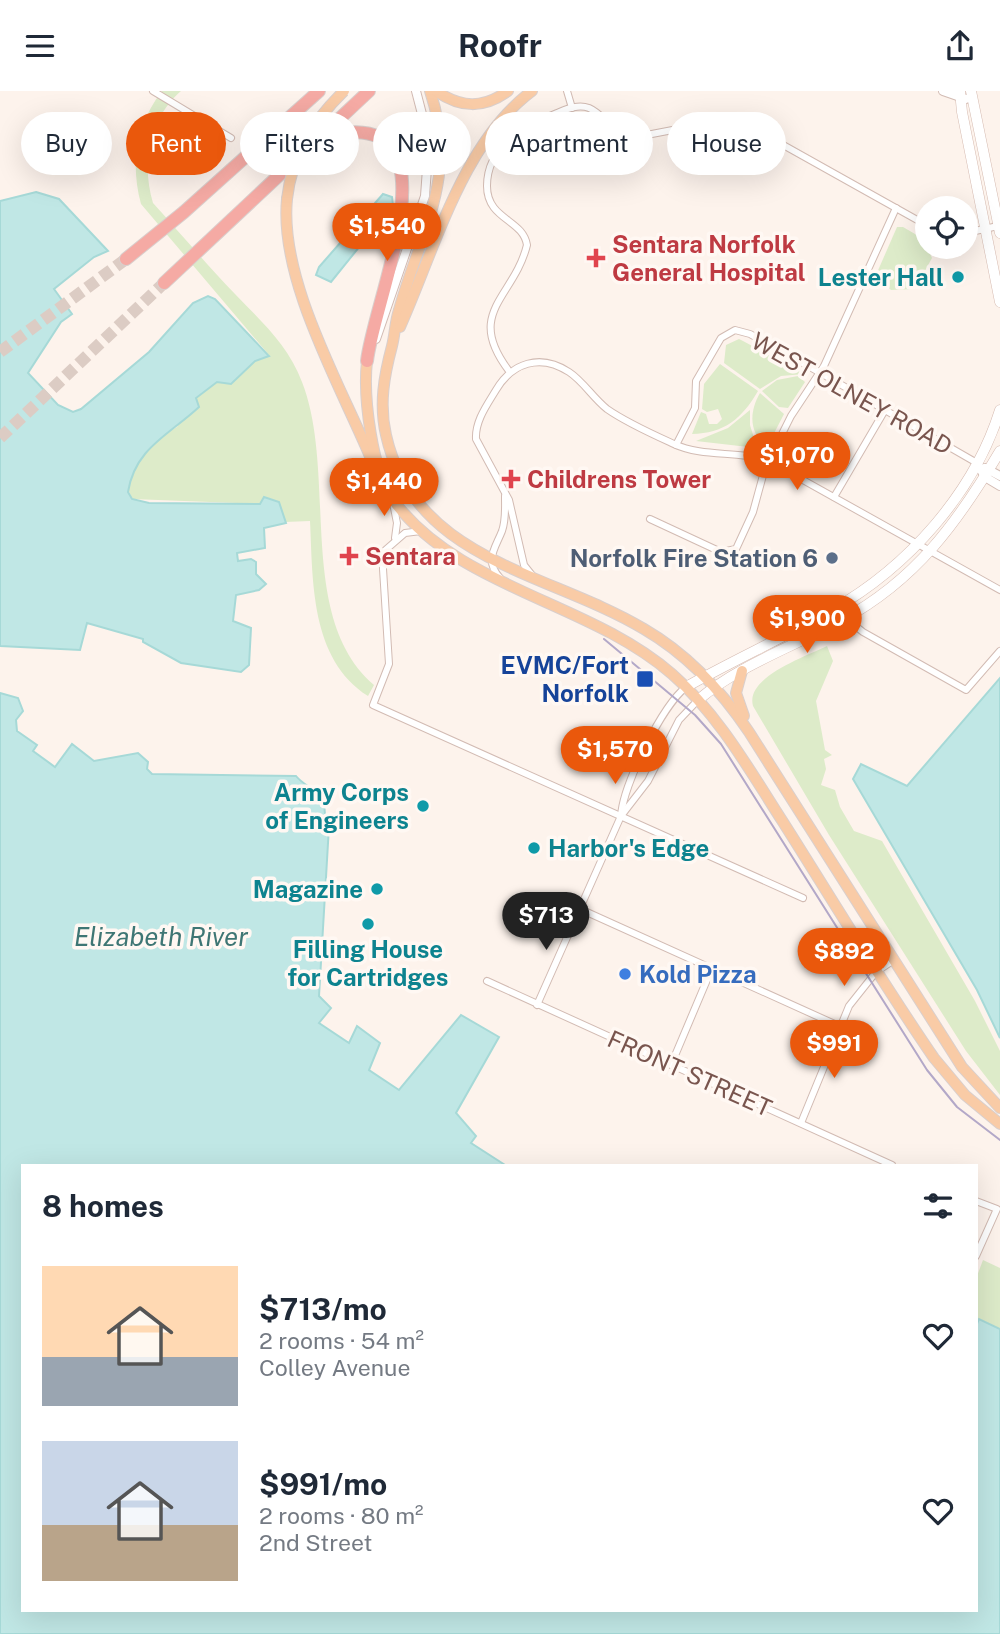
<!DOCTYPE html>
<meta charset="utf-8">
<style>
:root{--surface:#fff;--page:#f6f6f7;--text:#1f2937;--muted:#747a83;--accent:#ea580c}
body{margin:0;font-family:"Public Sans",sans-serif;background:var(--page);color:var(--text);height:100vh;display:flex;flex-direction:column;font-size:26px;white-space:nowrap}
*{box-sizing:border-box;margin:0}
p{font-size:23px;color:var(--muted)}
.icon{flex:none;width:38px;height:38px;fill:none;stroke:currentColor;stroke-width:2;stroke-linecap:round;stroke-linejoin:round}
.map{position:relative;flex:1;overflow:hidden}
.panel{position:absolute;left:21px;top:1073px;width:957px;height:448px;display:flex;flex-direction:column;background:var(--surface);border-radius:0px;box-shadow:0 7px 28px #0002}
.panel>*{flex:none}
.top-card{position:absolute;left:21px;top:21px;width:959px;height:63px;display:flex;gap:14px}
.controls{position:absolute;left:915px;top:105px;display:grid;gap:14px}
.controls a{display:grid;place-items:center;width:63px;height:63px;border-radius:50%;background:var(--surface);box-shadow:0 7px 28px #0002;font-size:35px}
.price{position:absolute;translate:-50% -60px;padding:0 16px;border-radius:24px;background:var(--accent);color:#fff;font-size:23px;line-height:46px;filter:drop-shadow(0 2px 4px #0008)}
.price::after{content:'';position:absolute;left:50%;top:42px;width:21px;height:16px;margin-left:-10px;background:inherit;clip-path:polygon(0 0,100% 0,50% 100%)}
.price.active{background:#222;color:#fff}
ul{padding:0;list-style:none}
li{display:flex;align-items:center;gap:21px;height:175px;padding:0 21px}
li span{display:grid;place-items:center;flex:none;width:196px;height:140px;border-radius:0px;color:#555}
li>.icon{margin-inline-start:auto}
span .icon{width:84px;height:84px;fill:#fffc;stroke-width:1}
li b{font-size:30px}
h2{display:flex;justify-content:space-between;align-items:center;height:84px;padding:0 21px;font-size:30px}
.tag{padding:0 24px;border-radius:32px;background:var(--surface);box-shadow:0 7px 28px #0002;font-size:24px;line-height:63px}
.tag.active{background:var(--accent);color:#fff}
header{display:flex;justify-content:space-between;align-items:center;height:91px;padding:0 21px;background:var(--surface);font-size:32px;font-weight:700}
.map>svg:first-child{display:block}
</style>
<header><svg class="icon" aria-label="menu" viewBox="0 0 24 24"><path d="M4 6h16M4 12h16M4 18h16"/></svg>Roofr<svg class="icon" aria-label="share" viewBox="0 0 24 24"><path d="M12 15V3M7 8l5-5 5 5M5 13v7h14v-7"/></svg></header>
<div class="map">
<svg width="1000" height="1543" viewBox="0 0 1000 1543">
<rect width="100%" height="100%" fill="#fdf3ec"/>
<g fill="#ddebc9">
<path d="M162 0H181C149 28 141 72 153 112 181 143 207 174 235 203 262 231 288 254 302 291 338 383 295 526 374 594L368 605C310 568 313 490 310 430L285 431 264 406 260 413 132 408 128 398 135 373 154 349 177 336 195 307 217 291 231 293 255 270 269 264 141 113C130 72 136 34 162 0Z"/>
<polygon points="897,136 903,136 927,150 926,154 932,167 915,198 891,199 876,184"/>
<polygon points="739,248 743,250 804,283 781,285 760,298 724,272 726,254"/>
<path d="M720 273 758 300C741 329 724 342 692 343L701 321 706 323 709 333H717L722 328 718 318 707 321 702 318 704 293Z"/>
<polygon points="798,285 805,291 788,317 779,316 762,300 777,289"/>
<path d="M760 302 784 323 767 356C750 343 748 323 760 302Z"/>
<polygon points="750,319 750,334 757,357 696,350 728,337"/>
<path d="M827 555 833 570 816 610 825 659 832 664 824 668 826 678 821 694 835 699 840 716 854 740 882 750 975 910 1000 960V1004L966 960 829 744 753 615C745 586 805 566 827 555Z"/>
<polygon points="983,1169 1000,1177 1000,1238 980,1228 977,1235 977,1185"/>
</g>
<g fill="#c0e7e5" stroke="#a6d9d7" stroke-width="2">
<path d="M36 101 59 108 108 160 94 166 54 198 72 223 61 231 28 282 58 314 73 321 81 318 149 261 193 212 208 205 215 208 269 265 255 270 231 293 217 291 196 307 199 316C169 344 135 357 128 401L132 408 149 412 260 413 264 406 279 411 286 432 264 437 265 457 237 462 238 470 251 468 256 471V483L266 493 259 499 236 504 233 530 251 537 249 574 241 581 181 572 143 551V548L87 532 80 559 0 555V110Z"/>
<polygon points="383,103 392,106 393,114 331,191 316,184 319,176"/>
<polygon points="1000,587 1000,947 977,899 853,688 861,673 907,695"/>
<path d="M0 602 18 607 23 620 16 629 17 640 37 654 33 660 55 676 72 653 94 670 138 662 148 671 147 678 152 683 296 685C304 695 315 697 322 707 327 716 322 727 329 735L319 905 331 917 319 932 349 952 357 935 380 952 369 979 399 999 461 924 499 946 456 1022 476 1045 471 1052 505 1074H23V1519H976V1235L979 1228 1000 1238V1543H0Z"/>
</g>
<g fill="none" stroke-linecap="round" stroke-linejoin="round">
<polyline stroke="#dcccc4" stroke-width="6" stroke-dasharray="6 3" stroke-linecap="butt" points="606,30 617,43"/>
<g stroke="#dcccc4" stroke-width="12" stroke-dasharray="12 6" stroke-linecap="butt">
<polyline points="0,261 126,168"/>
<polyline points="0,347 164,192"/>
</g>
<defs>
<g id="minor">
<polyline points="153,0 231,47"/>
<polyline points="567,0 572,17"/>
<polyline points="617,43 631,47 735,27 928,135"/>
<polyline points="966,142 998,135"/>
<path d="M509 280C464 221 514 207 527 154 523 128 487 129 487 95 487 54 525 35 557 22 567 18 578 13 589 17 596 20 601 25 606 30"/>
<polyline points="676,354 695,317 696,290 721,247 735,239 750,243 819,281 977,372"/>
<polyline points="834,406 885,319"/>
<polyline points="393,412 397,432 395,447"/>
<polyline points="650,428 721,461 736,458 753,421 765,377 791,325 824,275 896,117"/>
<polyline points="421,440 405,442 382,462 389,573 373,614 803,807"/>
<path d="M532 484 524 474 509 409 476 348C475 330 487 314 496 299 512 272 540 262 569 281 583 290 593 307 607 318 627 332 652 343 674 353 704 367 738 359 769 370L1000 499"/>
<path d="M500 487C484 469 495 458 502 440 506 429 505 417 505 405"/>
<polyline points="834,518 863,541 966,599 1000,560"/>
<path d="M621 725C623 694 662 615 686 596"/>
<polyline points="580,818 839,935"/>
<polyline points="487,890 892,1074"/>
<polyline points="537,914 621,725 648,690 679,629 698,609"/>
<polyline points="671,974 712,877"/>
<polyline points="801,1032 849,915 876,881 894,869"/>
<polyline points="976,1110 997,1118 976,1165"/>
</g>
<g id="tertiary">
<polyline points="943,0 966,8"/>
<polyline points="376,248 425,105 429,50 416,0"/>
<polyline points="977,372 985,386 1000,395"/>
<polyline points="985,377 1000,385"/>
</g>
<g id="secondary">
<polyline points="960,0 962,21 1000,211"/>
<polyline points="971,0 1000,142"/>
<path d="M686 596C734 569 785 546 832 519 908 476 974 402 1000 319"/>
<path d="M698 609C739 574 795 555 842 529 916 489 958 431 1000 360"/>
</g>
<g id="primary">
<path d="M430 0C459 86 421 139 399 219 395 231 395 243 392 255 384 285 379 313 386 344 414 470 549 481 644 538 687 563 721 599 749 641L962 976 1000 1017"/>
<path d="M436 0C461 17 483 18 508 0"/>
<path d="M287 108C279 189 341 295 372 370"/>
<path d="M400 236C435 158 462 52 532 0"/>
<path d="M367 270C363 306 372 379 393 409 459 498 588 510 672 583 719 624 750 680 783 731 833 810 881 890 934 967L965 1004 1000 1033"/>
<polyline points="742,580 736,602 744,625"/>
</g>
<g id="motorway">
<path d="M317 48C468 2 374 205 367 270"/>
<polyline points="126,168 184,121 319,0"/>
<polyline points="164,192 369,0"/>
</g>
</defs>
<use href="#minor" stroke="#d2bbb3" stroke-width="8"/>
<use href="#tertiary" stroke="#d2bbb3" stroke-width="10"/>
<use href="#secondary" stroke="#d5bab0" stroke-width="11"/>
<use href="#primary" stroke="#d9cfcd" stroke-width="12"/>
<use href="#motorway" stroke="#d9cfcd" stroke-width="14"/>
<use href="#minor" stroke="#fff" stroke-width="6"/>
<use href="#tertiary" stroke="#fff" stroke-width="8"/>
<use href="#secondary" stroke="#fff" stroke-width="10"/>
<use href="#primary" stroke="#f9cba6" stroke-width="10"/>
<use href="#motorway" stroke="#f5aaa4" stroke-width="12"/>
<polyline stroke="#b3a8c8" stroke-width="2" points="604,548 695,624 721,653 927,979 957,1016 1000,1049"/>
<defs>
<path id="primary-bridge" d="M287 108C292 64 312 31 344 0"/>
</defs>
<use href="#primary-bridge" stroke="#d9cfcd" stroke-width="12" stroke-linecap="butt"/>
<use href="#primary-bridge" stroke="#f9cba6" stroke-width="10"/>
</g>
<g fill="#e0444e" stroke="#fff8f3" stroke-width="2.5">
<path d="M592.5 156.5h7v7h7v7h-7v7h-7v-7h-7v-7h7z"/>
<path d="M507.5 377.5h7v7h7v7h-7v7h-7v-7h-7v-7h7z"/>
<path d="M345.5 454.5h7v7h7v7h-7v7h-7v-7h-7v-7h7z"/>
</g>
<g fill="#0f9aa8" stroke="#fff8f3" stroke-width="2.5">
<circle cx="958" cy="186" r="7"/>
<circle cx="423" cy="715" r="7"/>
<circle cx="534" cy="757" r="7"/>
<circle cx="377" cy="798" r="7"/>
<circle cx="368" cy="833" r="7"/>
</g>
<circle fill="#5c6f8a" stroke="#fff8f3" stroke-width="2.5" cx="832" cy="467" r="7"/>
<rect fill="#1a4fb4" stroke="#fff8f3" stroke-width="2.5" x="636" y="579" width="18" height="18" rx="3.5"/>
<circle fill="#3f7fe0" stroke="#fff8f3" stroke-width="2.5" cx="625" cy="883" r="7"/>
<g text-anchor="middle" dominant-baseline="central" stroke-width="7" stroke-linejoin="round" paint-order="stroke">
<g font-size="24" font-weight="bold" fill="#be3a42" stroke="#fff8f3" text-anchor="start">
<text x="612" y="153">Sentara Norfolk<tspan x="612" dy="28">General Hospital</tspan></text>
<text x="527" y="388">Childrens Tower</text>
<text x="365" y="465">Sentara</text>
</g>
<g font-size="24" font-weight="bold" fill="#0d838f" stroke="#fff8f3" text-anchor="end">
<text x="944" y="186">Lester Hall</text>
<text x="409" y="701">Army Corps<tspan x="409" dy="28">of Engineers</tspan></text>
<text x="548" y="757" text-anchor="start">Harbor's Edge</text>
<text x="363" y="798">Magazine</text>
<text x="368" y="858" text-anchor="middle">Filling House<tspan x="368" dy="28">for Cartridges</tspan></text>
</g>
<g font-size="24" fill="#79554e" stroke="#fff8f3">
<text transform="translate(852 302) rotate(29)">WEST OLNEY ROAD</text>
<text transform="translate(690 982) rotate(24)">FRONT STREET</text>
</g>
<g font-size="24" font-weight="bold" fill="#4e5e75" stroke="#fff8f3" text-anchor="end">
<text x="818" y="467">Norfolk Fire Station 6</text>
</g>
<g font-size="24" font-weight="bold" fill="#164399" stroke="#fff8f3" text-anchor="end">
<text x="629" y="574">EVMC/Fort<tspan x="629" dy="28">Norfolk</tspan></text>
</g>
<g font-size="24" font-weight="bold" fill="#366cbe" stroke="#fff8f3" text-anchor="start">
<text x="639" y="883">Kold Pizza</text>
</g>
<g font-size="26" font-style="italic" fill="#3e7674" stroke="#fff8f3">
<text x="161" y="845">Elizabeth River</text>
</g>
</g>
</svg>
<div class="controls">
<a><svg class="icon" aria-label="locate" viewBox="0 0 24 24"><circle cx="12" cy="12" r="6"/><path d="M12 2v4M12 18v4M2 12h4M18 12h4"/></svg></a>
</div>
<b class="price" style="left:387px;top:172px">$1,540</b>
<b class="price" style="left:797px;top:401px">$1,070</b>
<b class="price" style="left:384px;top:427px">$1,440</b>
<b class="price" style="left:807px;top:564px">$1,900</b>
<b class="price" style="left:615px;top:695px">$1,570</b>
<b class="price active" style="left:546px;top:861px">$713</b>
<b class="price" style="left:844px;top:897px">$892</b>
<b class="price" style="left:834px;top:989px">$991</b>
<div class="top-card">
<a class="tag">Buy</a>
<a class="tag active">Rent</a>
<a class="tag">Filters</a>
<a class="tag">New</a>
<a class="tag">Apartment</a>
<a class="tag">House</a>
</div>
<section class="panel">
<h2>8 homes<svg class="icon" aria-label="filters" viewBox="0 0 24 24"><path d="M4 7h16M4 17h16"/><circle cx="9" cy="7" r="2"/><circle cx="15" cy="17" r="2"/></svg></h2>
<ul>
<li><span style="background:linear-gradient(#ffd9b3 65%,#9aa5b1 0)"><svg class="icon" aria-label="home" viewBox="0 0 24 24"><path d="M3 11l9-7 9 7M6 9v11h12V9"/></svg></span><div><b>$713/mo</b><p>2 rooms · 54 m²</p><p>Colley Avenue</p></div><svg class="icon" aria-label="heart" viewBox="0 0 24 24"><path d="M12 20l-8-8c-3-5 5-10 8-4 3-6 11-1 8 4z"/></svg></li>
<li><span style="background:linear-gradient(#c9d6e8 60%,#b9a48a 0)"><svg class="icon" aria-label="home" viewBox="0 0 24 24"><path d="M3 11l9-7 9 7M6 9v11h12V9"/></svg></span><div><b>$991/mo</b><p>2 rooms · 80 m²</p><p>2nd Street</p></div><svg class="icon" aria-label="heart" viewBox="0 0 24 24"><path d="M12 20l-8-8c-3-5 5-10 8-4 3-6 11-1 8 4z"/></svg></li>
</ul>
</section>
</div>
